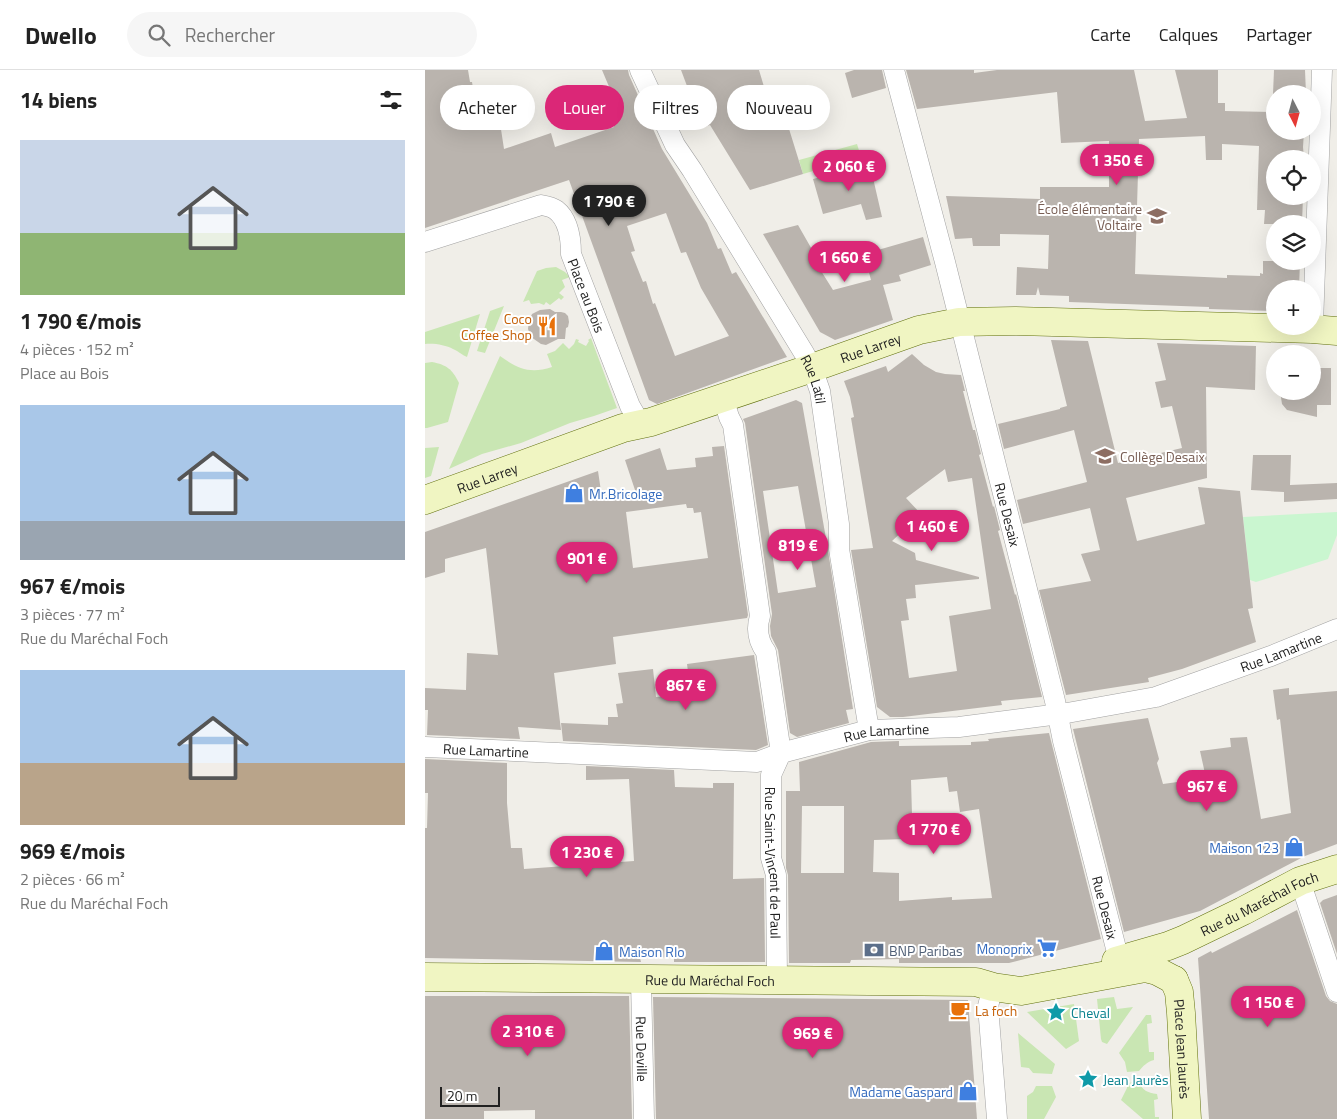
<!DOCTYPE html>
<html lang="fr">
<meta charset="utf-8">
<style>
:root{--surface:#fff;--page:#f6f6f6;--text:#222;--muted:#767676;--line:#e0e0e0;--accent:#db2777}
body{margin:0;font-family:"Titillium Web",sans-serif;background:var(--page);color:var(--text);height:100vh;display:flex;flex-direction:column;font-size:19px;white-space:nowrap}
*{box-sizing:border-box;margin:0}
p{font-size:16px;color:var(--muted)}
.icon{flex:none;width:28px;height:28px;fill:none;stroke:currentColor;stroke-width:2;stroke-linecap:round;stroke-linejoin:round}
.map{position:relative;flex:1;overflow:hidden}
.sheet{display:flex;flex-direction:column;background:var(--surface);width:425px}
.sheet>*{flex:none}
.banner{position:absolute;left:15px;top:15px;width:475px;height:45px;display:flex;gap:10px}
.needle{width:32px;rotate:174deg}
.tools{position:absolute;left:841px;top:15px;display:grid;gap:10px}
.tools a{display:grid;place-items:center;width:55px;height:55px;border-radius:50%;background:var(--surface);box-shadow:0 5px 20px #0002;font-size:25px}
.scale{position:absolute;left:15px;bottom:12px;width:60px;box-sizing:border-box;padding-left:5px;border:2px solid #212121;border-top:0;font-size:14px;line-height:18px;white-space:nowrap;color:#212121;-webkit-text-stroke:4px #fff;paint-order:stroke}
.price{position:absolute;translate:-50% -42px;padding:0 11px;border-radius:18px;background:var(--accent);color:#fff;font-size:16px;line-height:32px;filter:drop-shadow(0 1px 2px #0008)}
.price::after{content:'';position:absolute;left:50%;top:30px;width:15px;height:11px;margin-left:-8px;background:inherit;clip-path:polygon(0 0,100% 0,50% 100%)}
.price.on{background:#222;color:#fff}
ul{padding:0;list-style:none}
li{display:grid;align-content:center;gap:10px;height:265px;padding:0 20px}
li span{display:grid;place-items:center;height:155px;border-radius:0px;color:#555}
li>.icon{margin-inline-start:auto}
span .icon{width:90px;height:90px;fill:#fffc;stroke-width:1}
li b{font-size:21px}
h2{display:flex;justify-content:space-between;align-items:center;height:60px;padding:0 20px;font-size:21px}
.tag{padding:0 18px;border-radius:22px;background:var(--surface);box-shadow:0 5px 20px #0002;font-size:18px;line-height:45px}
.tag.on{background:var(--accent);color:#fff}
header{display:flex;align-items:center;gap:30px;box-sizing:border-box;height:70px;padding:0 25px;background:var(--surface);border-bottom:1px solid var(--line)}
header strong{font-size:24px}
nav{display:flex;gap:28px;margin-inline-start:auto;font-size:18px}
.search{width:350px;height:45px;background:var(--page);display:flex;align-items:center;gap:12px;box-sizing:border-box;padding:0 18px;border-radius:28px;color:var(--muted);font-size:19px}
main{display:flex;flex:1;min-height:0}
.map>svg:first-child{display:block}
</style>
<header>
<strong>Dwello</strong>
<div class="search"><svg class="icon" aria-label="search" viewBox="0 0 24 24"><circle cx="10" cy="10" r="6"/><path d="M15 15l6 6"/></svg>Rechercher</div>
<nav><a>Carte</a><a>Calques</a><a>Partager</a></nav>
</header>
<main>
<section class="sheet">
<h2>14 biens<svg class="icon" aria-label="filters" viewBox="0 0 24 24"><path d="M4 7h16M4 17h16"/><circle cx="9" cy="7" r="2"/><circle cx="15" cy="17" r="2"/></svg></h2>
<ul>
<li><span style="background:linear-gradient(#c9d6e8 60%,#8fb573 0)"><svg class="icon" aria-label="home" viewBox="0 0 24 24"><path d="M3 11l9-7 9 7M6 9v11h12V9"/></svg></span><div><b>1 790 €/mois</b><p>4 pièces · 152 m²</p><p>Place au Bois</p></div></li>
<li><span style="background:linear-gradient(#a9c7e8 75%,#9aa5b1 0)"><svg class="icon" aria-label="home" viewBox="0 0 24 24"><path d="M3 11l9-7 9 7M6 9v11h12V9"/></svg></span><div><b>967 €/mois</b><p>3 pièces · 77 m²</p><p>Rue du Maréchal Foch</p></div></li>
<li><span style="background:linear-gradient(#a9c7e8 60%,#b9a48a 0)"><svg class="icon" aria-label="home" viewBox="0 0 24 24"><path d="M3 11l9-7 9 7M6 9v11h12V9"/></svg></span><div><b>969 €/mois</b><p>2 pièces · 66 m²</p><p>Rue du Maréchal Foch</p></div></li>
</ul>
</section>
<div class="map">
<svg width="912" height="1049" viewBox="0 0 912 1049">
<rect width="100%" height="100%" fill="#f0eee8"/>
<g fill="#c9e6b3">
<polygon points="432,74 436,87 378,104 374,90"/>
<polygon points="131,197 140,202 145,207 137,210 140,217 134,223 139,227 136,230 134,228 125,235 121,232 119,235 114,233 106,234 104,230 98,232 112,201 121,198"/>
<polygon points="79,236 60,283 52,281 65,241"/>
<path d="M55 244 42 287C37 285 33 281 28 279 21 275 9 273 0 274V262Z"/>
<path d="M166 268 192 338 169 346 145 353 96 373 57 384 24 399 75 286C93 299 105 304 127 297L122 284 130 281 138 273 144 279 149 274 151 269 154 270 153 272 161 276 164 271 163 270Z"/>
<path d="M7 292C22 295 27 299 34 313L23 352 2 358H0V293Z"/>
<polygon points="14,377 6,406 0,408 0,378"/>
<polygon points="689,927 692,939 708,937 682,974 677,972 676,969 672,929"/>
<polygon points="649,934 654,971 641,979 602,942"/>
<path d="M721 945H726L727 953 722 954 724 982H729V990C722 992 718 996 714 1001L702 1002 700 992 694 983Z"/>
<polygon points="593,963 630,994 627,1004 608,1003 604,998 596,997"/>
<path d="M713 1012C718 1020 722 1023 732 1024L733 1029 729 1030 730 1047H734V1049H718L696 1030 702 1018V1013Z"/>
<polygon points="611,1016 627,1016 631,1027 619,1049 602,1049 602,1026 608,1022"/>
</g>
<polygon fill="#caf6d0" points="912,442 912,465 903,489 831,512 825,510 818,447"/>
<g fill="#bab4ae" fill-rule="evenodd">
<path d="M0 0H43L45 12H47L48 18 80 16 82 31 72 33 79 79 126 63 130 77 189 57 182 40 187 38 182 25 185 19 177 0H203L204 5 237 79 282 153 293 179 296 178 307 204 311 202 362 287 232 334 224 330 144 110 0 158ZM241 143 256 183 261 182 276 218 304 266 250 286 230 233 228 234 221 211 218 212 206 182 210 181 202 156Z"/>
<polygon points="256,0 334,0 345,37 356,33 378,104 325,120 285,55 277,58 268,23 265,24"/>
<polygon points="429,0 457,0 461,18 427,28 420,3"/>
<polygon points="481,0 549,0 549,3 572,0 709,0 720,51 762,48 750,0 793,0 793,33 800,33 800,41 850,42 850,61 879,61 878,77 879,89 850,89 850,126 878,126 877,154 839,154 840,140 832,140 834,76 797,74 797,90 781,90 780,66 714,69 710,204 802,208 802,205 835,206 835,203 838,204 838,191 875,191 874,219 850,219 850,241 784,239 784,237 644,232 644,226 615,225 613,217 611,225 591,225 592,197 623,199 624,165 575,164 575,176 548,176 547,168 530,169 521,126 615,129 615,117 684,117 684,71 636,73 632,22 492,39"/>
<polygon points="849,0 880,0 881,24 848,24"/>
<polygon points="445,95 457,147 441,150 436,134 398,144 388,109"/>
<polygon points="373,155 389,183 386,185 408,220 446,210 439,184 498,167 506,195 474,205 476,211 458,215 468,250 410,270 395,262 338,164"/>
<polygon points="125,239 130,242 136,242 140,243 143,246 144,252 143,257 141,258 140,269 133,269 121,275 116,274 106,267 103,259 104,251 107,244 115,240"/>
<polygon points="626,270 663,271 693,393 757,378 747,336 736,338 730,312 741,310 732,273 831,276 830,320 781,317 782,408 701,428 712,471 780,454 773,417 815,421 828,538 823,539 831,572 757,599 723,608 724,612 641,625 614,520 666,511 656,484 675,480 665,438 598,454 592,430 662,412 649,360 579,379 573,354 635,339 635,338 642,336"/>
<path d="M487 284 499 295 511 302 520 304 536 305 540 321H538L548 360H550L556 384 554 385 568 437 569 436 575 460 573 461 590 525 591 524 617 627 576 631 577 635 478 647H465L452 637 426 480 448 478 426 348 429 347 425 327 419 311 461 296 463 302ZM520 399 523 412 547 408 566 539 524 546 532 601 484 608 476 551 484 550 481 529 491 528 490 515 554 509V507L491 490 490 483 467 471 496 444 481 428Z"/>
<polygon points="888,298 906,298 906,335 892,335 892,347 862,340 857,334 855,321 888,321"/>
<path d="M371 330 377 333 402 474 428 639 421 640 424 653 372 667 365 663 353 580 346 566 345 556 347 544 320 353 318 349ZM373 416 391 517 353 523 338 421Z"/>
<path d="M299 376 323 545 322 548 188 567 191 594 129 603 136 660 93 657 95 669 2 665 3 640H0V618L41 620 42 583 73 585 61 478 20 489V502L0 508V462L173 401 177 428 211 423 200 390 235 378 242 400 271 397 270 388 288 386 287 377ZM261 434 262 438H268L269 443 276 442 283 488 208 498 201 442Z"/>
<polygon points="828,385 866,385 865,415 912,413 912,429 859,432 859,422 826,420"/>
<polygon points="329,585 343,675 331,680 138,671 136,653 183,655 183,647 193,647 191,634 198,633 193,603 228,599 231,627 266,624 262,594"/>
<polygon points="864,618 864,625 912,621 912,774 880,786 775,841 699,862 648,659 723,648 734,689 732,693 738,714 781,708 775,681 806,677 805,668 822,667 836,749 866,743 855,649 852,650 848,620"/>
<path d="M624 663 676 869 584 893H474V889L426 890 425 893H364L363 805 361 798V721H375L374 692 446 672 474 671V676L546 675V672L564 671 563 669ZM522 707 524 722 532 721 535 742 554 739 567 828 527 830V827L474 831V803L448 802 449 770 481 769 482 745H487L486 710ZM377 736H419V803H376Z"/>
<polygon points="0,689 82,693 82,733 86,778 97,778 99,799 209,791 204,709 161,710 161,696 249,700 250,717 288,718 288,713 309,713 308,809 339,808 340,892 249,892 249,887 215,888 216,892 0,888 0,758 2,758 3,723 0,723"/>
<polygon points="912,825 912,884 895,833 898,830"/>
<polygon points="872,840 901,926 905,931 912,934 912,1049 784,1049 773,888 786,881 787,883"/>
<polygon points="0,926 204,926 207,1049 110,1049 110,1040 59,1041 59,1049 0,1049"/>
<polygon points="228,927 543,930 552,1049 231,1049"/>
</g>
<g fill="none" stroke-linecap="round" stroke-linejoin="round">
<defs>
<g id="street">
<path id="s1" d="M215 0 250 75 267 100 379 283 387 298 395 321 414 454V479L444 660"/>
<path id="s2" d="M469 0 520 192 630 631 638 671 694 890"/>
<path id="s3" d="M0 172 116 135C122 136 127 137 131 140 144 150 146 170 146 184L205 336 216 355"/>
<polyline points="888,255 897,0"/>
<path id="s4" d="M298 327 304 347 308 355 335 546C331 559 333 571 341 582L356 683 346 705V788L351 805 352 909"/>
<path id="s5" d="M0 677 332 692 356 683 444 660 534 657 642 643 731 627 846 586 912 559"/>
<polyline points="875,811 912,922"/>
<path id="s6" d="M216 910 219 1049"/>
<polyline points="568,917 563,936 572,1049"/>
</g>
<g id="secondary">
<path id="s7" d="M0 430 198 358 226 352 387 298 494 260 534 252 590 251 887 259 912 261"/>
<path id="s8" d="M691 891 743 876 758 870 818 841 875 811 912 799"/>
<path id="s9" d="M0 907 551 912 568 917 596 921 720 898 732 901 749 910"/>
<path id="s10" d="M749 910 754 922 756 943 762 1049"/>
</g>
</defs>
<use href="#street" stroke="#a2a2a2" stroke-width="21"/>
<use href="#secondary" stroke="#62710f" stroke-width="29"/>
<use href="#street" stroke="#fff" stroke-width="20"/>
<use href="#secondary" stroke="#f0f5c2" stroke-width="28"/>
</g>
<defs>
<symbol id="school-bare" viewBox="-9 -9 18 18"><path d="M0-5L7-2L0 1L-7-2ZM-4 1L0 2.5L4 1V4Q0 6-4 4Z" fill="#8d6e63" stroke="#fff" stroke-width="2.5" paint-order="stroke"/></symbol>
<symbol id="restaurant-bare" viewBox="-9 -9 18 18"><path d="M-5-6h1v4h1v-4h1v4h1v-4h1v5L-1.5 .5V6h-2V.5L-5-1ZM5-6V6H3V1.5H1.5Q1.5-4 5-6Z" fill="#e8710a" stroke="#fff" stroke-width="2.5" paint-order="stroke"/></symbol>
<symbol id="shop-bare" viewBox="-9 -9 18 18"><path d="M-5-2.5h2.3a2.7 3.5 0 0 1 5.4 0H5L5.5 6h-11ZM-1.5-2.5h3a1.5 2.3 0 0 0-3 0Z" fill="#3f7fe0" stroke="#fff" stroke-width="2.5" paint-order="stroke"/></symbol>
<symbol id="supermarket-bare" viewBox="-9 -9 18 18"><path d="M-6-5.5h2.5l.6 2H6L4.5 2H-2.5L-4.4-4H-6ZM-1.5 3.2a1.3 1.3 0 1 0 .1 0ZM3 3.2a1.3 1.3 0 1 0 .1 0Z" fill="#3f7fe0" stroke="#fff" stroke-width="2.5" paint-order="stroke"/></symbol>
<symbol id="bank-bare" viewBox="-9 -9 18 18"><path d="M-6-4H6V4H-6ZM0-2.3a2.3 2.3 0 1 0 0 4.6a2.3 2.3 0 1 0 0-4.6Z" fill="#5c6f8a" stroke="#fff" stroke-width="2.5" paint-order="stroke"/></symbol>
<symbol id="cafe-bare" viewBox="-9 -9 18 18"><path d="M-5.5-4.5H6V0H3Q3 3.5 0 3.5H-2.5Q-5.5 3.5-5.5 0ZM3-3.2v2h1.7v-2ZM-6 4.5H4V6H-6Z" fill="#e8710a" stroke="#fff" stroke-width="2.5" paint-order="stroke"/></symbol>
<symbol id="sight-bare" viewBox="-9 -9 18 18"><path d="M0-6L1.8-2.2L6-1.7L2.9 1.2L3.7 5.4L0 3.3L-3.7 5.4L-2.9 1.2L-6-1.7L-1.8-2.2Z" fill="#0f9aa8" stroke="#fff" stroke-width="2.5" paint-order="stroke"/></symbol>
</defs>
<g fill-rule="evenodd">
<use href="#school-bare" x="718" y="132" width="28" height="28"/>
<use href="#restaurant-bare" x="108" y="242" width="28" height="28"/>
<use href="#school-bare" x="666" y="372" width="28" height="28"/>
<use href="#shop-bare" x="135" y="409" width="28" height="28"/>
<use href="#shop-bare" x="855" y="763" width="28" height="28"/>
<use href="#supermarket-bare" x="608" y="864" width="28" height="28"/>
<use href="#bank-bare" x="435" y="866" width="28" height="28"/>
<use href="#shop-bare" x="165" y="867" width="28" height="28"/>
<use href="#cafe-bare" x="521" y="926" width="28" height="28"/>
<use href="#sight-bare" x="617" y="928" width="28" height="28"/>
<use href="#sight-bare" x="649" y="995" width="28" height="28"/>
<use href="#shop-bare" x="529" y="1007" width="28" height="28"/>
</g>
<g text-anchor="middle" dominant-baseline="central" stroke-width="4" stroke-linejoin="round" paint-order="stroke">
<g font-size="14" fill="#785e54" stroke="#fff" text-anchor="end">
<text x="717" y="138">École élémentaire<tspan x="717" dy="16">Voltaire</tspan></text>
<text x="695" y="386" text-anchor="start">Collège Desaix</text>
</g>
<g font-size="14" fill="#212121" stroke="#fff">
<text stroke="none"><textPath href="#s3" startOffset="230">Place au Bois</textPath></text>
<text stroke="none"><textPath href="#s7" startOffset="471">Rue Larrey</textPath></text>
<text stroke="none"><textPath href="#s1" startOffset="356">Rue Latil</textPath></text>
<text stroke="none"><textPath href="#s7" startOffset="66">Rue Larrey</textPath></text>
<text stroke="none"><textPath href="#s2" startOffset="459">Rue Desaix</textPath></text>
<text stroke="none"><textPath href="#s5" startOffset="871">Rue Lamartine</textPath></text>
<text stroke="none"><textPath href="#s5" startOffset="466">Rue Lamartine</textPath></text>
<text stroke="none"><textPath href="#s5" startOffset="61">Rue Lamartine</textPath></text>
<text stroke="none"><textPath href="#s4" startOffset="475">Rue Saint-Vincent de Paul</textPath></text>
<text stroke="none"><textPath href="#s8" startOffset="155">Rue du Maréchal Foch</textPath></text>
<text stroke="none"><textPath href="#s2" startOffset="864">Rue Desaix</textPath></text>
<text stroke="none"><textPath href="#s9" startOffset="285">Rue du Maréchal Foch</textPath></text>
<text stroke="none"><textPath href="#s6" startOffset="69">Rue Deville</textPath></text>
<text stroke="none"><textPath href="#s10" startOffset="70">Place Jean Jaurès</textPath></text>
</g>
<g font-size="14" fill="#c56008" stroke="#fff" text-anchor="end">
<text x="107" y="248">Coco<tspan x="107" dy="16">Coffee Shop</tspan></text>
<text x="550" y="940" text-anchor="start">La foch</text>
</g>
<g font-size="14" fill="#366cbe" stroke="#fff" text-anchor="end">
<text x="164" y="423" text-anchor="start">Mr.Bricolage</text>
<text x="854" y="777">Maison 123</text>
<text x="607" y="878">Monoprix</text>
<text x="194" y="881" text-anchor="start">Maison RIo</text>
<text x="528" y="1021">Madame Gaspard</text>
</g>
<g font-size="14" fill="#4e5e75" stroke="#fff" text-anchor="start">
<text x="464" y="880">BNP Paribas</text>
</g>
<g font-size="14" fill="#0d838f" stroke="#fff" text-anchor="start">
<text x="646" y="942">Cheval</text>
<text x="678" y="1009">Jean Jaurès</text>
</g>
</g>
</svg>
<div class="tools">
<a><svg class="needle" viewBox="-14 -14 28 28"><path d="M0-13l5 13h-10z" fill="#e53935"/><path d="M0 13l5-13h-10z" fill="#767676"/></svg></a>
<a><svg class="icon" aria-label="locate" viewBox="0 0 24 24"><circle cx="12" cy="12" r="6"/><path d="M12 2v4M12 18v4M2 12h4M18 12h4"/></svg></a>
<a><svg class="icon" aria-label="layers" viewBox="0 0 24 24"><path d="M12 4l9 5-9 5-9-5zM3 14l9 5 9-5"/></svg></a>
<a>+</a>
<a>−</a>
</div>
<div class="scale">20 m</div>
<b class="price" style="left:692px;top:116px">1 350 €</b>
<b class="price" style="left:424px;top:122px">2 060 €</b>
<b class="price on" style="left:184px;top:157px">1 790 €</b>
<b class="price" style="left:420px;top:213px">1 660 €</b>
<b class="price" style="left:507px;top:482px">1 460 €</b>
<b class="price" style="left:373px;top:501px">819 €</b>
<b class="price" style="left:162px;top:514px">901 €</b>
<b class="price" style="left:261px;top:641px">867 €</b>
<b class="price" style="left:782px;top:742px">967 €</b>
<b class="price" style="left:509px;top:785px">1 770 €</b>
<b class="price" style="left:162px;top:808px">1 230 €</b>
<b class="price" style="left:843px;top:958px">1 150 €</b>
<b class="price" style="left:103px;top:987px">2 310 €</b>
<b class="price" style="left:388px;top:989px">969 €</b>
<div class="banner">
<a class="tag">Acheter</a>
<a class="tag on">Louer</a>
<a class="tag">Filtres</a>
<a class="tag">Nouveau</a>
</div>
</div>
</main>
